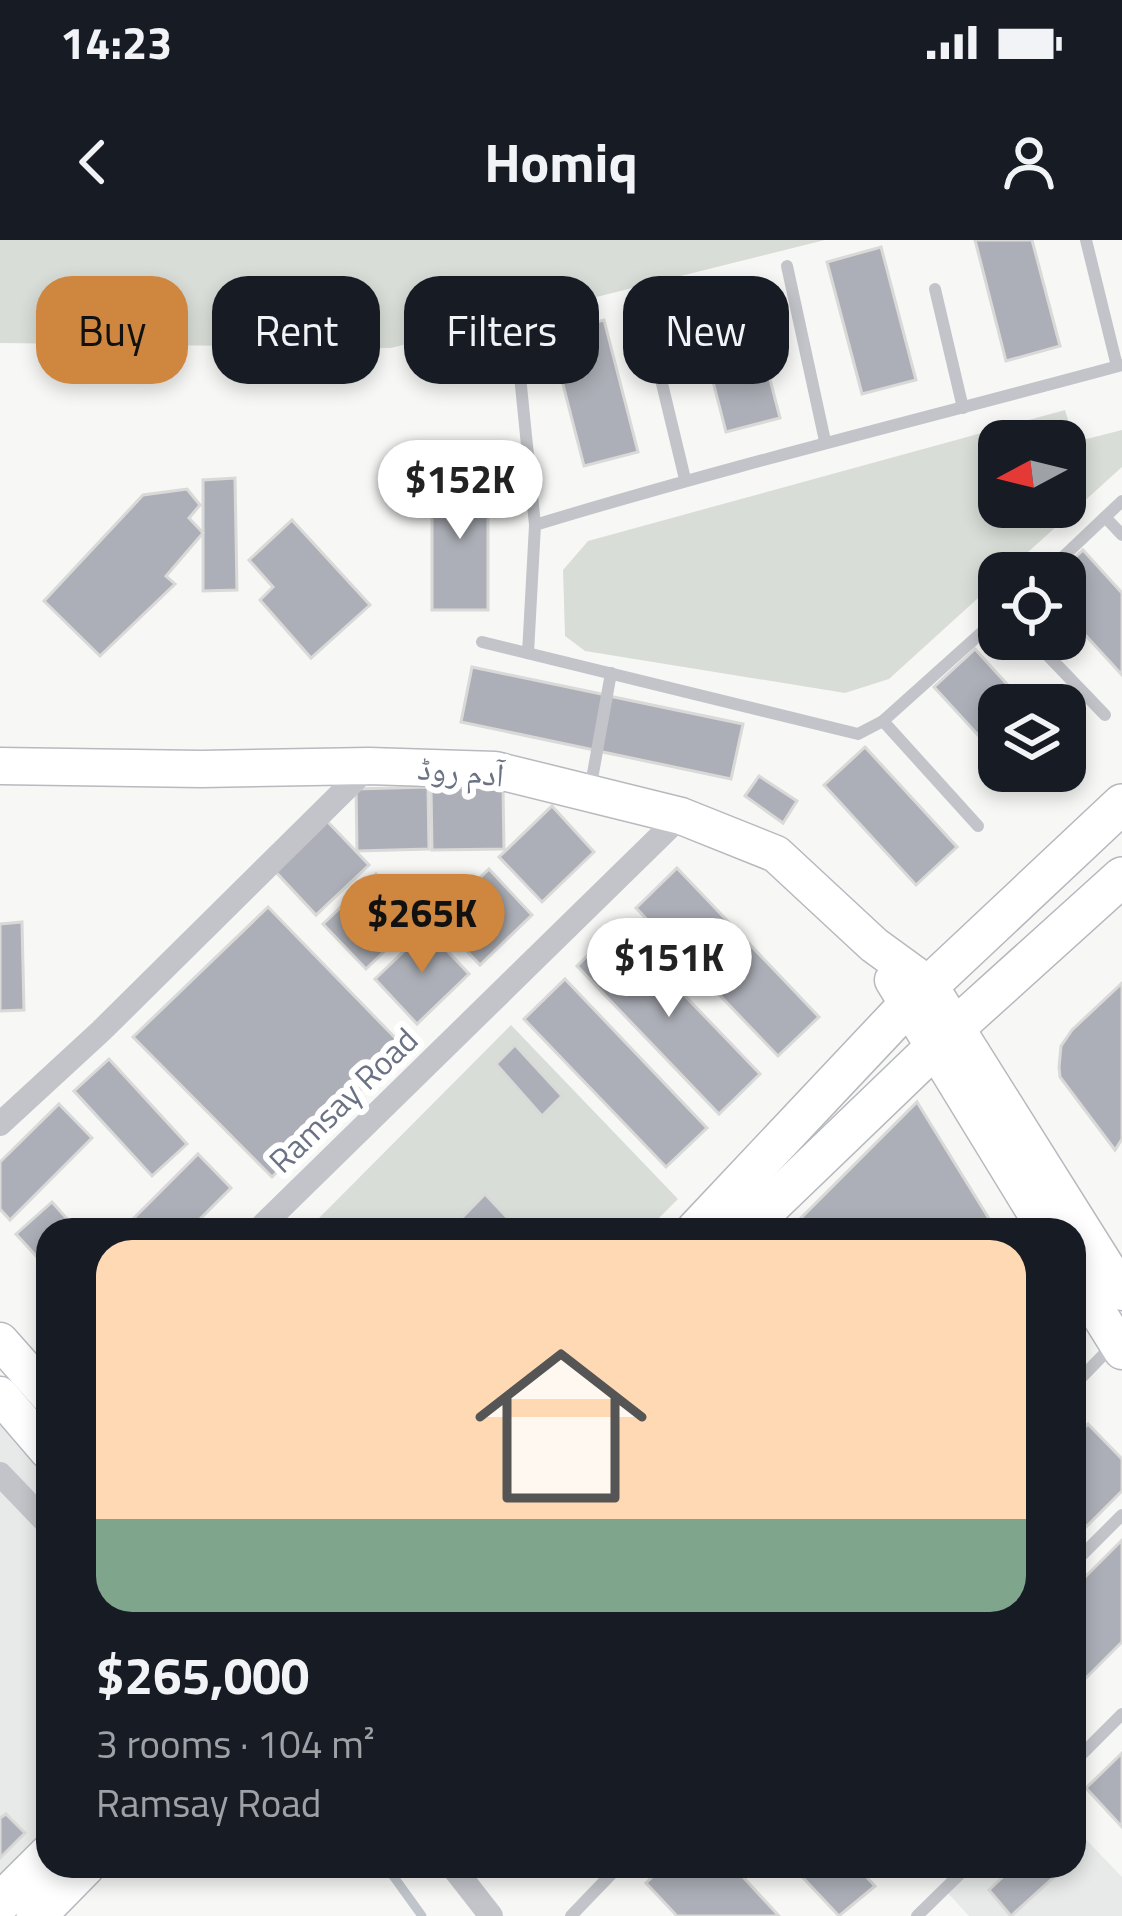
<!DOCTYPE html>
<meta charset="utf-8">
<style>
:root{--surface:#171b24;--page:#20242c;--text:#f1f3f6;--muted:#9ea1a6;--line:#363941;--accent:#cf863f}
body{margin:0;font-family:"Titillium Web","Noto Naskh Arabic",sans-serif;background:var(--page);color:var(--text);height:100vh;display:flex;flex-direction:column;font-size:45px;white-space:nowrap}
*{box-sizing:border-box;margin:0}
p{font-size:39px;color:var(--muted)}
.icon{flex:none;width:66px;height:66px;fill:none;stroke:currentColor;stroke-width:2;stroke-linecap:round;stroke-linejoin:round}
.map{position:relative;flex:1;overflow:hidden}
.panel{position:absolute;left:36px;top:978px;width:1050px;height:660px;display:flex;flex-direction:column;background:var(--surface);border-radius:36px;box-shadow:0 6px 18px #0003}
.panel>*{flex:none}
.top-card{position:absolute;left:36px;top:36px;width:1050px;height:108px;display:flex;gap:24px}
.needle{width:78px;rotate:263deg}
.buttons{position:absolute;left:978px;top:180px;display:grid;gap:24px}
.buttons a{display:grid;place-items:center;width:108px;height:108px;border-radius:24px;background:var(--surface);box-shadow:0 6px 18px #0003;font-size:60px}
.price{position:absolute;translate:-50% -102px;padding:0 27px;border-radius:42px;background:#fff;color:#222;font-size:39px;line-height:78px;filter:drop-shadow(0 3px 6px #0008)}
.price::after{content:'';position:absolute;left:50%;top:72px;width:36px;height:27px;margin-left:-18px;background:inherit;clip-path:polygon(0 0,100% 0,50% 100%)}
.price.selected{background:var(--accent);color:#111}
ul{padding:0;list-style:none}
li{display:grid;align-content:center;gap:24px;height:636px;padding:0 60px}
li+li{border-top:3px solid var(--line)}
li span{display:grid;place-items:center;height:372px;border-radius:36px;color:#555}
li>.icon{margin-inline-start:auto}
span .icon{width:216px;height:216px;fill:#fffc;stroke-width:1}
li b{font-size:51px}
.tag{padding:0 42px;border-radius:36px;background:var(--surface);box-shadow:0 6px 18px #0003;font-size:42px;line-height:108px}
.tag.selected{background:var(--accent);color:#111}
.status{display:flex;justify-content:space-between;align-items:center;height:84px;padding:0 60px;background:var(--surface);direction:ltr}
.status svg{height:33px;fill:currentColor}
header{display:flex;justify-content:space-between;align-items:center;height:156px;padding:0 60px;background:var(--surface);font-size:54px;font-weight:700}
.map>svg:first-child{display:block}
</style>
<div class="status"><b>14:23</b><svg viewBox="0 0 49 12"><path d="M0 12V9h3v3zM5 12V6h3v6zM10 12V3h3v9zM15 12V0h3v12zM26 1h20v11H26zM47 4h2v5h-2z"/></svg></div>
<header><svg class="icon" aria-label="back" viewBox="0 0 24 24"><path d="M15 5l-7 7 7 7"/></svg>Homiq<svg class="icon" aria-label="person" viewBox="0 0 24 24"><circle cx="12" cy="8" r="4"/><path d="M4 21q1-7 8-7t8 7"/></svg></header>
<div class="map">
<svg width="1122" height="1676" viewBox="0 0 1122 1676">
<rect width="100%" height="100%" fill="#f7f8f6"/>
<g fill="#e8e9e9">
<polygon points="0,1168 48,1216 48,1615 0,1663"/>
<polygon points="1074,1587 1122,1637 1122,1676 969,1676 944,1649 968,1626 1074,1626"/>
</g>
<g fill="#d8ded7" fill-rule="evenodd">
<polygon points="0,0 825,0 391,108 0,103"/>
<path d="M1065 170 1075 202 1122 190V227L1005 333H999V339L889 439 845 453 585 411 565 396 563 330 588 301ZM1065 201V267H999V201Z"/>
<polygon points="511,785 678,959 647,990 328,990 318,979"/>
</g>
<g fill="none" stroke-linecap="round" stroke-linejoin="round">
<polyline stroke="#c0c5cc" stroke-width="9" points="386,1626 422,1676"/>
</g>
<g fill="#acafb7" stroke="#d9d9d8" stroke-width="3">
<polygon points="975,0 1032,0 1060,106 1006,121"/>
<polygon points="881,7 916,140 862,154 827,22"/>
<polygon points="746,46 780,178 726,192 692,60"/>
<polygon points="604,80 638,212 584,226 550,94"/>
<rect x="432" y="233" width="56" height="137"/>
<polygon points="235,238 237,350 203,351 203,240"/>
<polygon points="187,249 200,265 189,278 203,293 166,336 175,344 100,416 44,361 143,255"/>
<polygon points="292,280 370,365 311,418 260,360 273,347 249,320"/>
<polygon points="1083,310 1122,353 1122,435 1065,373 1065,333 1058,333"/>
<polygon points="975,409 1026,465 999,465 999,518 934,447"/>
<polygon points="472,427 606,455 594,510 461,482"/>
<polygon points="609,456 743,484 731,539 598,511"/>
<polygon points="865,507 957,607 916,645 824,545"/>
<polygon points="1011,531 1044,531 1026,548"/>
<polygon points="759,536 797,561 783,583 745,556"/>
<polygon points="428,547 429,609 357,611 356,549"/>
<polygon points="503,547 504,609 432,610 431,548"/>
<polygon points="552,566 594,612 542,662 499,617"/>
<polygon points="326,580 369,625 316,675 274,630"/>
<polygon points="677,628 819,777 778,816 636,668"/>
<polygon points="489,629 532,675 480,725 437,679"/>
<polygon points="376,634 418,679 366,729 323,684"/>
<polygon points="268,667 404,807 272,937 133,797"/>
<polygon points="22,682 24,770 0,771 0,684"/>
<polygon points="618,686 760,834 719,874 577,726"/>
<polygon points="427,689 469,734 417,784 375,739"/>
<polygon points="565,739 707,888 666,927 524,779"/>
<polygon points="1122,743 1122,899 1115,910 1060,837 1059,827 1061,806 1072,790"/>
<polygon points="515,805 562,856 542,876 496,824"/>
<polygon points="109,819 187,904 152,936 74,851"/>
<polygon points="917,862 996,990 789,990"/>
<polygon points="59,864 92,898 10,980 0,969 0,922"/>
<polygon points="198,914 231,948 189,990 122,990"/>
<polygon points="485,954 519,990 450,990"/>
<polygon points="52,962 77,990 48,990 48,1029 16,994"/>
<polygon points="1088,1184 1122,1219 1122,1251 1074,1299 1074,1198"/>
<polygon points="1122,1300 1122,1402 1074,1450 1074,1348"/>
<polygon points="1122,1513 1122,1587 1086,1548"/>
<polygon points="6,1574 25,1593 0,1618 0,1578"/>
<polygon points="663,1626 733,1626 779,1676 677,1676 646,1643"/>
<polygon points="792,1626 861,1626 858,1628 875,1646 839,1676"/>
<polygon points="1014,1626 1066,1626 1011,1676 989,1650"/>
</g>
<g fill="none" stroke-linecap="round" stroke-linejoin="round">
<defs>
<g id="secondary">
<polyline points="0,526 201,529 369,526 495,530 681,576 776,614 874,705 929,745 1122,1052"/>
<polyline points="893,740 1046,990"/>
<polyline points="1074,1034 1122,1111"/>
<polyline points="0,1101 48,1155"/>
<polyline points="0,1155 48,1211"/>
</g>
<g id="primary">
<polyline points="696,990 907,766 1122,564"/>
<polyline points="745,990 957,786 1122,637"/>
<polyline points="0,1663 48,1615"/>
<polyline points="36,1676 85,1626"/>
</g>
</defs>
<use href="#secondary" stroke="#b7b9bf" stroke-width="39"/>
<use href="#primary" stroke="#b6b8bd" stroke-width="42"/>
<g stroke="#c2c4c9" stroke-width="12">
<polyline points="1086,0 1117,126"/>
<polyline points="787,26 825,201"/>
<polyline points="935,49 963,168"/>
<polyline points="644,69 685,239"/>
<polyline points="519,126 535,285"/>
<polyline points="1105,277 1122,295"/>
<polyline points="1046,333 1122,261"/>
<polyline points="1032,399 1105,475"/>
<polyline points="482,402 858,494 883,481 999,377"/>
<path d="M528 413 535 285C729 226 926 178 1122 125"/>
<polyline points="883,481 978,586"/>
<polyline points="590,550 611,433"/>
<polyline points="1074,1145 1115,1103"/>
<polyline points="1074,1323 1122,1275"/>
<polyline points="1074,1522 1122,1474"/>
<polyline points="571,1676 619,1626"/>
<polyline points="917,1676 968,1626"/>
</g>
<g stroke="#c2c4c9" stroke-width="24">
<polyline points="0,884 101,791 369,526"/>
<polyline points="258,990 681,576"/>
<polyline points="0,1234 48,1284"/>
<polyline points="452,1626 491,1676"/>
</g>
<use href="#secondary" stroke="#fff" stroke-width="36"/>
<use href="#primary" stroke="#fff" stroke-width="39"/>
</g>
<g text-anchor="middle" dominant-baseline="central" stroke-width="12" stroke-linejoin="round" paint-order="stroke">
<g font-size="33" fill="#6a7283" stroke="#fff">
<text transform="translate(461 531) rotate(5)">آدم روڈ</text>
<text transform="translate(343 860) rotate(-44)">Ramsay Road</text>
</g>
</g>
</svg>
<div class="buttons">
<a><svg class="needle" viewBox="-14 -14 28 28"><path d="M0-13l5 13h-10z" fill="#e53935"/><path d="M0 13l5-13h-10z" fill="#9ea1a6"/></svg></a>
<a><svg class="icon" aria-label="locate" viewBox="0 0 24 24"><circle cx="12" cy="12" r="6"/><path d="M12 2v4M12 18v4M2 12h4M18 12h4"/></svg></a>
<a><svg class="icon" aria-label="layers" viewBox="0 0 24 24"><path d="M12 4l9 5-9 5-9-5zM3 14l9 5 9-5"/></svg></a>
</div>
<b class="price" style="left:460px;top:302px">$152K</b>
<b class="price selected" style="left:422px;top:736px">$265K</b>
<b class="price" style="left:669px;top:780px">$151K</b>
<div class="top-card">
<a class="tag selected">Buy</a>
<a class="tag">Rent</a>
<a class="tag">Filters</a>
<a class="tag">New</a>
</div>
<section class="panel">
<ul>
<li><span style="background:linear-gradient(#ffd9b3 75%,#7fa58c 0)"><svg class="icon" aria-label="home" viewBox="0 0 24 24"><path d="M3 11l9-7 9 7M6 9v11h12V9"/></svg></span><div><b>$265,000</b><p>3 rooms · 104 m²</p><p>Ramsay Road</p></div></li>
</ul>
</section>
</div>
